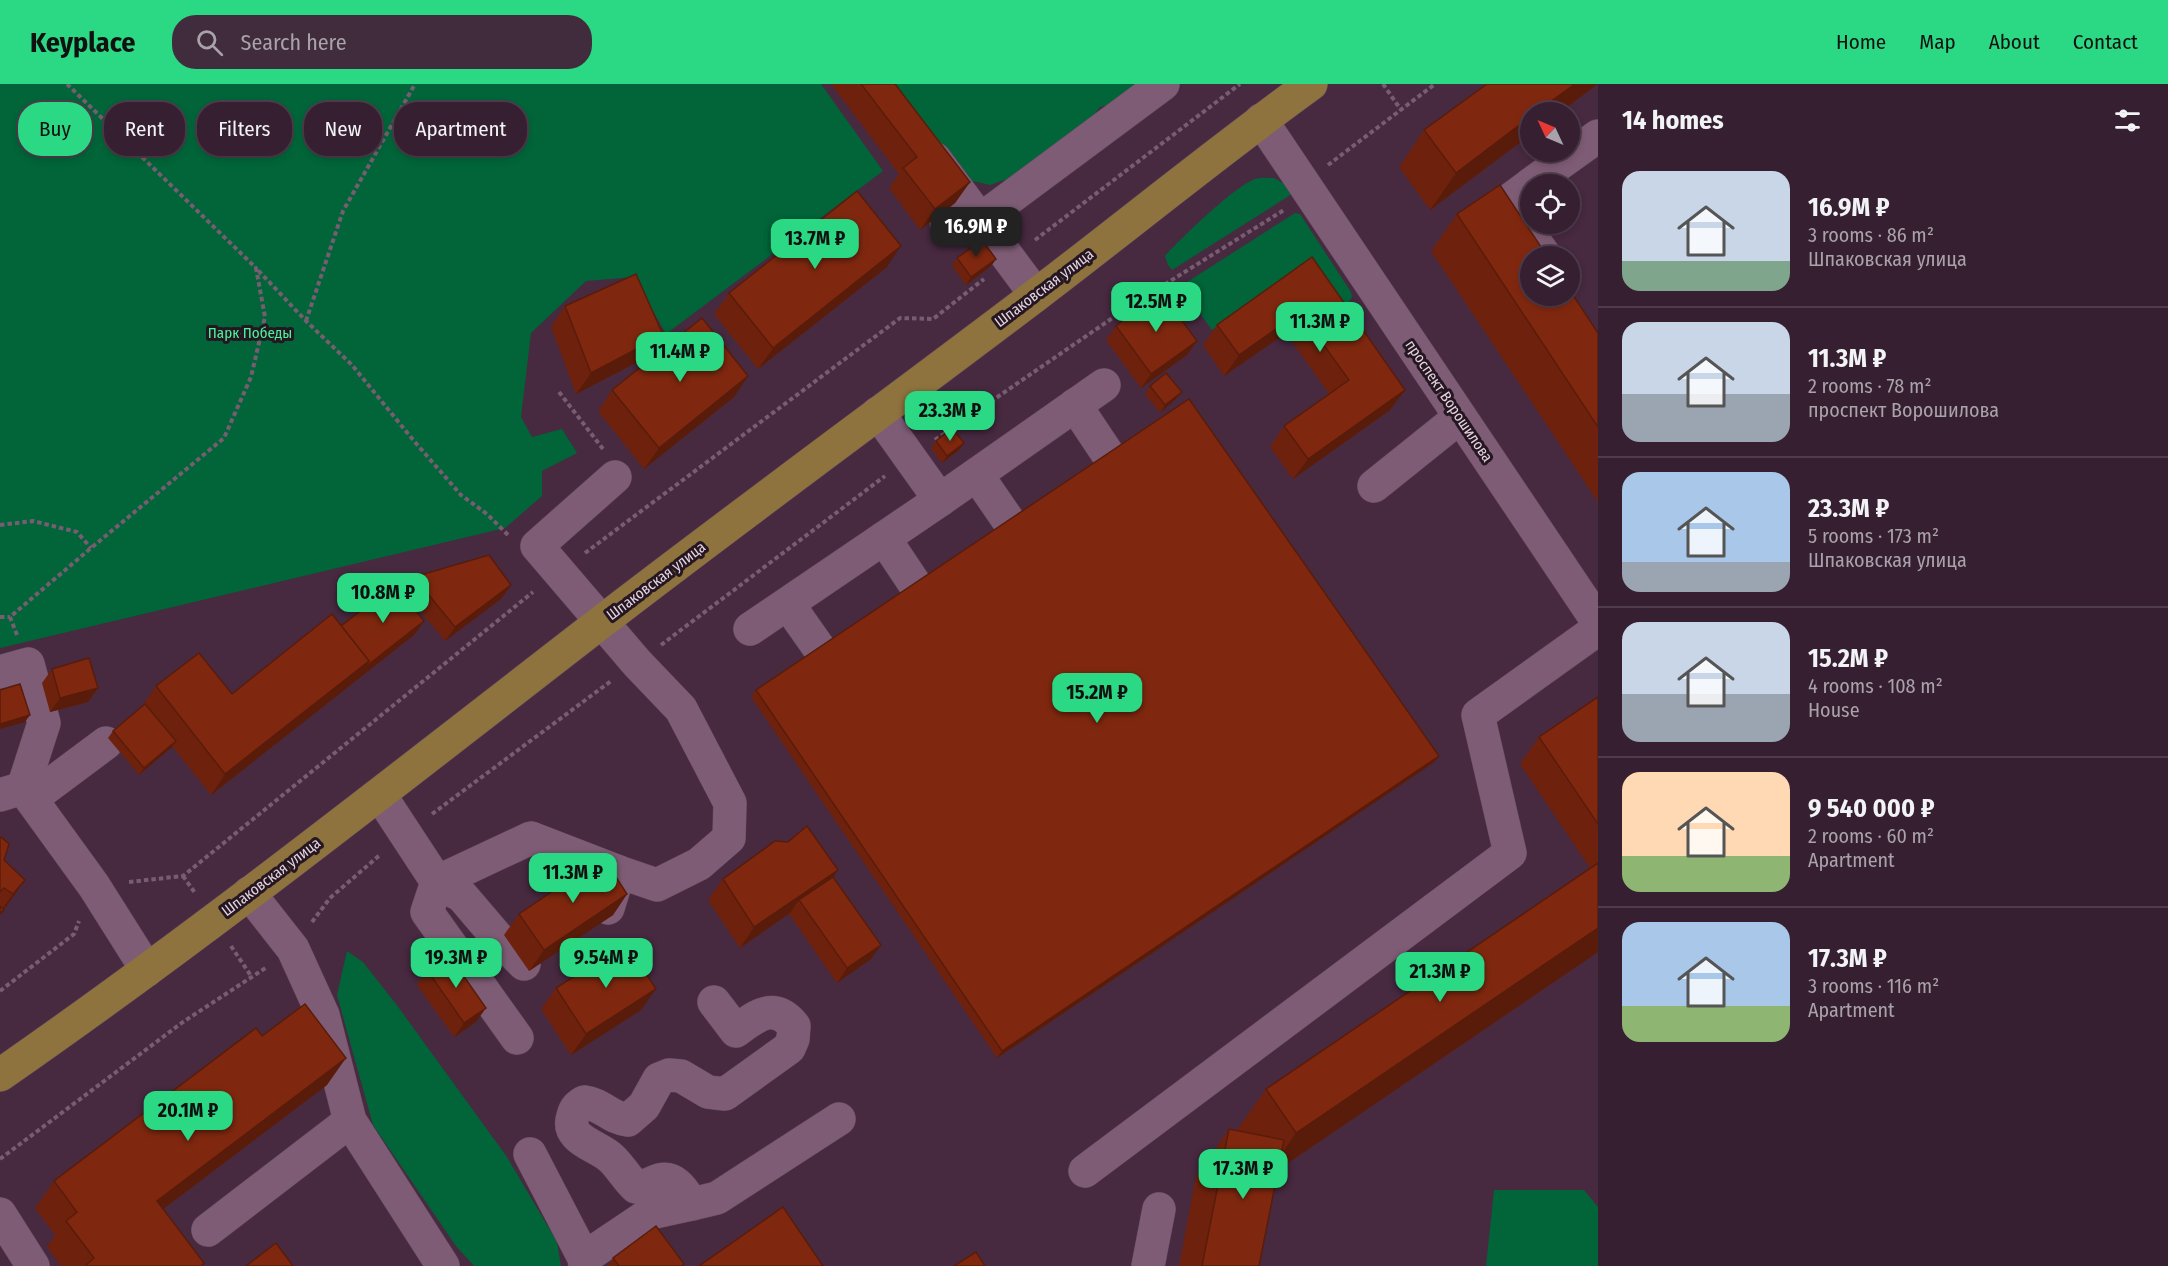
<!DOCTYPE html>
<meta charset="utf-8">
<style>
:root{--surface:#351f30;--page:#402c3c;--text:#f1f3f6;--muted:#aaa2ab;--line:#4f3d4c;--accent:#2bd884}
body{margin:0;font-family:"Fira Sans Condensed",sans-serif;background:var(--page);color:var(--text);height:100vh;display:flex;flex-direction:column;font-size:22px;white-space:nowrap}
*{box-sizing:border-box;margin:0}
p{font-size:20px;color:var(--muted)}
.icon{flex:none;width:33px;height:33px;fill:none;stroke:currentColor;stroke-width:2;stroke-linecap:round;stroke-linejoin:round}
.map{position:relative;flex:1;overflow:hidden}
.details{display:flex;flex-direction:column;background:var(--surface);width:570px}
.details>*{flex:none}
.guide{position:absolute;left:18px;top:18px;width:570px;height:54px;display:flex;gap:12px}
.needle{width:39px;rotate:314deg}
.controls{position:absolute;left:1520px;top:18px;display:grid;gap:12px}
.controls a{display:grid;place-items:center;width:60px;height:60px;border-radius:50%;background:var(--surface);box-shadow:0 3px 9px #0003,0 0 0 2px var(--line);font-size:30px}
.price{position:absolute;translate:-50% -51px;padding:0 14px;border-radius:12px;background:var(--accent);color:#111;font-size:20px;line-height:39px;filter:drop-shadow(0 2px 3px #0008)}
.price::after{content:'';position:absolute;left:50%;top:36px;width:18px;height:14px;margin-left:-9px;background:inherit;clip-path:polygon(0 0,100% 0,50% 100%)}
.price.active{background:#222;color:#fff}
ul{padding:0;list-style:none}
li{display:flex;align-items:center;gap:18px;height:150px;padding:0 24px}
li+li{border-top:2px solid var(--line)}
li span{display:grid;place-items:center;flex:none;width:168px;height:120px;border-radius:18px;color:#555}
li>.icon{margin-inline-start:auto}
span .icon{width:72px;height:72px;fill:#fffc;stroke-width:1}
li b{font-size:26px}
h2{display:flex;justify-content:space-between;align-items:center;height:72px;padding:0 24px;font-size:26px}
.pill{padding:0 21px;border-radius:24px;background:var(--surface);box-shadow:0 3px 9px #0003,0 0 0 2px var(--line);font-size:21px;line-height:54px}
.pill.active{background:var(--accent);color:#111}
header{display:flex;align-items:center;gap:36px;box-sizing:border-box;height:84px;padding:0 30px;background:var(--accent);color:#111}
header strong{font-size:28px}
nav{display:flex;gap:33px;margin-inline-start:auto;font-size:21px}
.search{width:420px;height:54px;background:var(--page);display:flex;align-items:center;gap:15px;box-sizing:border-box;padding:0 21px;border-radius:24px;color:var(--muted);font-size:22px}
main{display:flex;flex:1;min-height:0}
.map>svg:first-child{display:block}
</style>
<header>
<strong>Keyplace</strong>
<div class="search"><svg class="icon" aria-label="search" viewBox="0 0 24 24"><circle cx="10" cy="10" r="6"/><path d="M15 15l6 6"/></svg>Search here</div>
<nav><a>Home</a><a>Map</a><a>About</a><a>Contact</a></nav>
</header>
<main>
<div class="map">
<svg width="1598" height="1182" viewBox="0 0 1598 1182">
<rect width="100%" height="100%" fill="#472940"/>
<g fill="#016539">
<polygon points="0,0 821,0 883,87 666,250 634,193 586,197 531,249 521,333 532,353 562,345 577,369 542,387 542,412 505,444 0,564"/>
<polygon points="876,0 1138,0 1116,19 1100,23 1073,58 1048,81 990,101 951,92"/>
<path d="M1274 94 1283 99 1292 110 1172 186 1168 181 1165 172C1180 155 1236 101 1255 95 1261 93 1269 94 1274 94Z"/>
<polygon points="1295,129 1300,130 1351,208 1352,213 1348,220 1342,223 1304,181 1212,246 1183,206 1184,200"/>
<polygon points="347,867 363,878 396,920 507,1073 557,1158 561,1182 474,1182 456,1162 373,1041 337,911"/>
<polygon points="1494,1106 1584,1106 1598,1123 1598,1182 1486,1182"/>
</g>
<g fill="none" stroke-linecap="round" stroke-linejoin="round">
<defs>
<g id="minor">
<polyline points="1261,36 1598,538"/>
<polyline points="935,75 1036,211"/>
<polyline points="1531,100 1598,52"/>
<polyline points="1530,101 1507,118 1545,172"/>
<polyline points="946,137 980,136 1163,0"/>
<polyline points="1075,321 1109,372"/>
<polyline points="878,329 940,416"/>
<polyline points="977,391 1010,439"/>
<polyline points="1374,402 1460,333"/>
<polyline points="884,454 916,502"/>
<polyline points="788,520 821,567"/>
<polyline points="750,545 940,416 1104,301"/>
<polyline points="0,588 28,580 44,639 23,704"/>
<polyline points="0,711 23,704 94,802 147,886"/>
<polyline points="380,711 437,798 462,812 497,853 524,880"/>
<polyline points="31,715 106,659"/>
<polyline points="249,809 293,865 323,931 350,1037 443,1182"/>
<polyline points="608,824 619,788 657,801 699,780 729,754 730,719 681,625 637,579 537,462 615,393"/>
<polyline points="517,954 427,828 437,798 531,754 619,788"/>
<polyline points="530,1070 584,1174 585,1182"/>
<polyline points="1085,1087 1510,769 1478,631 1598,545"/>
<polyline points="692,1120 717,1114 839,1035"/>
<polyline points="0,1130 33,1182"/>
<polyline points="208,1146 350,1037"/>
<path d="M584 1174 651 1129 692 1120C684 1108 676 1092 659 1096 649 1099 648 1103 636 1103 626 1094 620 1082 611 1074 597 1061 565 1056 573 1032 575 1024 578 1022 584 1018 602 1020 610 1034 628 1036L644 1022 659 995 669 991 681 992 708 1008 725 1010 789 964 793 955 794 942C774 917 756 932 736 947L714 918"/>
<polyline points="1148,1182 1159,1125"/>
</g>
<path id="major" d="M0 991C206 848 402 692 600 539 744 428 891 321 1036 211 1128 141 1217 68 1311 0"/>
</defs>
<use href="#minor" stroke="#60485b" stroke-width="34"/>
<use href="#major" stroke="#60485b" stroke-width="34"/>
<g stroke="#775d71" stroke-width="4" stroke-dasharray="4.5 3" stroke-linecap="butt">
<polyline points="67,0 256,184"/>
<polyline points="1383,0 1401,26"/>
<polyline points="1328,81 1435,0"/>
<polyline points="1035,156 1240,0"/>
<polyline points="306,237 343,127 415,0"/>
<polyline points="559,308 603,365"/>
<polyline points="935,356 1127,224 1284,126"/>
<polyline points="0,441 33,437 77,448 91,464"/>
<polyline points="585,469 900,234 933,235 984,195"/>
<polyline points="0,533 10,533"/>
<polyline points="17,551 10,533 91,464 224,354 251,293 265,233 256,184 306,237 352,281 414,357 461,411 487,430 508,451"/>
<polyline points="661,561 885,392"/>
<polyline points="432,730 611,597"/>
<polyline points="183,792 195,809"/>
<polyline points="129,798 183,792 533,508"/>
<polyline points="312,838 330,814 381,770"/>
<polyline points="231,862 251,892"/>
<polyline points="0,907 74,850 79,837"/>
<polyline points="0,1075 183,938 267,883"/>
</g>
<use href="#minor" stroke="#7e5c75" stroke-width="33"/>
<use href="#major" stroke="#8e733e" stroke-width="33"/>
</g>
<g fill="#6e220d">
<polygon points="831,0 895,0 970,98 955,119 920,146 889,104 899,90"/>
<polygon points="1598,0 1430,126 1399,83 1424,46"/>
<polygon points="1457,130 1598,249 1598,418 1431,167"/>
<polygon points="1312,173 1405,306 1390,326 1293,395 1270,363 1284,342 1329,310 1286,249 1224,292 1203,261 1217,241"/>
<polygon points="957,174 996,175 991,182 966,201 952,182"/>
<polygon points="887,183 758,285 714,230 729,209"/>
<polygon points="565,222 649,272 576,310 551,243"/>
<polygon points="1116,242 1197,257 1187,271 1141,304 1106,256"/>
<polygon points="748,292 734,313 644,385 598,327 612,306"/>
<polygon points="1150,302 1176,315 1160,329 1145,310"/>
<polygon points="936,357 964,359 959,366 942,379 931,364"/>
<polygon points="414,493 511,501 501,515 445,557 404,507"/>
<polygon points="424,537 414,551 211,711 172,662 139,691 108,654 113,647 142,622 156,602 232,610 341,542"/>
<polygon points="52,585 98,604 88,618 50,628 42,599"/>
<polygon points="756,606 1439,672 1433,679 997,974 751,613"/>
<polygon points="1598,613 1598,868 1278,1086 1259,1182 1179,1182 1196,1092 1229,1045 1237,1046 1266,1005 1590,784 1520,680 1539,653"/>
<polygon points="0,753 4,776 25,796 0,831"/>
<polygon points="838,786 833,793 871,875 837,899 789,830 790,829 740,864 708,816 723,795"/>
<polygon points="627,810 613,831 529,887 504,851 519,830"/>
<polygon points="427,886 476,938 454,953 417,901"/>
<polygon points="556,904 641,926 571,971 541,925"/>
<polygon points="262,952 327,1001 163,1125 203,1182 61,1182 47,1163 55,1151 35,1124 54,1097"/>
<polygon points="613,1174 682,1182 608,1182"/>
</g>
<g fill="#5a1c0a">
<polygon points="1575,0 1598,0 1560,28 1536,28"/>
<polygon points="1530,33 1530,51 1430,126 1456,89"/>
<polygon points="970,98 955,119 920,146 935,125"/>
<polygon points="901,162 887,183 758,285 773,264"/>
<polygon points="996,175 991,182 966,201 971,193"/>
<polygon points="1300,228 1286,249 1224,292 1239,271"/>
<polygon points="663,251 649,272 576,310 591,289"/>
<polygon points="1197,257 1187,271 1141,304 1151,290"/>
<polygon points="748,292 734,313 644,385 659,364"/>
<polygon points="1405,306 1390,326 1293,395 1308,375"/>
<polygon points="1182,308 1176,315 1160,329 1165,321"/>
<polygon points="964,359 959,366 942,379 947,372"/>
<polygon points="511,501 501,515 445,557 455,543"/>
<polygon points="424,537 414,551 211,711 225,690 369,577"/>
<polygon points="98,604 88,618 50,628 60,614"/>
<polygon points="30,631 25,638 0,645 0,640"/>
<polygon points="176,657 171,664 139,691 144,684"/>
<polygon points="1439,672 1433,679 997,974 1002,967"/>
<polygon points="838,786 823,807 799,816 790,829 740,864 754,843"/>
<polygon points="25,796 0,831 0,828 13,810"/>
<polygon points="627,810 613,831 529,887 544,866"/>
<polygon points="1598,844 1598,868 1263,1096 1296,1049"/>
<polygon points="881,861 871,875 837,899 847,884"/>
<polygon points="656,905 641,926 571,971 586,950"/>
<polygon points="486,924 476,938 454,953 464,939"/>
<polygon points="346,974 327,1001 138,1144 157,1117"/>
</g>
<g fill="#80280f" stroke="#5a1c0a" stroke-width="1.5">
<polygon points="861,0 895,0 970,98 935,125 903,84 917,73"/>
<polygon points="1487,0 1575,0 1536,28 1530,28 1530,33 1456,89 1424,46"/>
<polygon points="1500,101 1547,172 1530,172 1530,212 1569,212 1569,205 1598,249 1598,343 1457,130"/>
<polygon points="857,107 901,162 773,264 729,209"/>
<polygon points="982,156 996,175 971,193 957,174"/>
<polygon points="1312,173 1405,306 1308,375 1284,342 1349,296 1300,228 1239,271 1217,241"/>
<polygon points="636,190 663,251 591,289 565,222"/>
<polygon points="1161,208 1197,257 1151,290 1116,242"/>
<polygon points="702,234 748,292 659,364 612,306"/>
<polygon points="1166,289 1182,308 1165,321 1150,302"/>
<polygon points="1189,315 1439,672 1002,967 756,606"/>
<polygon points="952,344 964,359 947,372 936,357"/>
<polygon points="489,471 511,501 455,543 414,493"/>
<polygon points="395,500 424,537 364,584 369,577 341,542"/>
<polygon points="332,530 369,577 225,690 156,602 199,569 232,610"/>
<polygon points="89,574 98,604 60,614 52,585"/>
<polygon points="20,600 30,631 0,640 0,606"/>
<polygon points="1598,613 1598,740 1539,653"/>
<polygon points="145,620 176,657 144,684 113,647"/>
<polygon points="807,742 838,786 754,843 723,795 775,757 788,758"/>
<polygon points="0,753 1,753 9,760 4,776 25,796 13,810 4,804 0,808"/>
<polygon points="603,773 627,810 544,866 519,830"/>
<polygon points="1598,779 1598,844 1296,1049 1266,1005"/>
<polygon points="833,793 881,861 847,884 799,816"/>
<polygon points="0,822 4,826 0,829"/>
<polygon points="626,859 656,905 586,950 556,904"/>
<polygon points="449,871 486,924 464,939 427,886"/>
<polygon points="305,920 346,974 157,1117 204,1179 201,1182 87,1182 86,1181 94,1174 66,1137 77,1128 54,1097 256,944 262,952"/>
<polygon points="1229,1045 1284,1056 1259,1182 1202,1182"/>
<polygon points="783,1123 823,1182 699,1182"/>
<polygon points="656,1142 684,1180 681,1182 619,1182 613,1174"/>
<polygon points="276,1159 293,1182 246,1182"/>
<polygon points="976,1168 985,1182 954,1182"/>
</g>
<g text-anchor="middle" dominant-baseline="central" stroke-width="6" stroke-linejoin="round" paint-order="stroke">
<g font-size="15" fill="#e7d4e2" stroke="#251721">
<text transform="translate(1044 204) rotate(-37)">Шпаковская улица</text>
<text transform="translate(1449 317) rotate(56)">проспект Ворошилова</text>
<text transform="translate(656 497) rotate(-37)">Шпаковская улица</text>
<text transform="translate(271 793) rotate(-37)">Шпаковская улица</text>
</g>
<g font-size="15" fill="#48f59c" stroke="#251721">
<text x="250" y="249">Парк Победы</text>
</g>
</g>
</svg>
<div class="controls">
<a><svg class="needle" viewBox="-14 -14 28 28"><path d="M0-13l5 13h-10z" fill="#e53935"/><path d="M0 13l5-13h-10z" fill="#aaa2ab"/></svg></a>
<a><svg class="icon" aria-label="locate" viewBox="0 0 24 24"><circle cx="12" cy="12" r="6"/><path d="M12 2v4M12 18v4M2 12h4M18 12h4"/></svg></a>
<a><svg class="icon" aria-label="layers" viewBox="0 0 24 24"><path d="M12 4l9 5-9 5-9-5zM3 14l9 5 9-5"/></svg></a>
</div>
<b class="price active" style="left:976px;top:174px">16.9M ₽</b>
<b class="price" style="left:815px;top:186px">13.7M ₽</b>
<b class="price" style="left:1156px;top:249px">12.5M ₽</b>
<b class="price" style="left:1320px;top:269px">11.3M ₽</b>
<b class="price" style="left:680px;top:299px">11.4M ₽</b>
<b class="price" style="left:950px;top:358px">23.3M ₽</b>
<b class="price" style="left:383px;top:540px">10.8M ₽</b>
<b class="price" style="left:1097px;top:640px">15.2M ₽</b>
<b class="price" style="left:573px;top:820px">11.3M ₽</b>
<b class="price" style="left:456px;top:905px">19.3M ₽</b>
<b class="price" style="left:606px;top:905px">9.54M ₽</b>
<b class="price" style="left:1440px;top:919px">21.3M ₽</b>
<b class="price" style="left:188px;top:1058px">20.1M ₽</b>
<b class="price" style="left:1243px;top:1116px">17.3M ₽</b>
<div class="guide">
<a class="pill active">Buy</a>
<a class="pill">Rent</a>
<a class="pill">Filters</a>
<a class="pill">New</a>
<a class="pill">Apartment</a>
</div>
</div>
<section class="details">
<h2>14 homes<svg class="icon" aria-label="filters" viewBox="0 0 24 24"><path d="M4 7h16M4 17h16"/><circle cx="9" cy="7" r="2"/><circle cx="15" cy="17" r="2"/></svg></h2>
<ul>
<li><span style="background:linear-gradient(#c9d6e8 75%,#7fa58c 0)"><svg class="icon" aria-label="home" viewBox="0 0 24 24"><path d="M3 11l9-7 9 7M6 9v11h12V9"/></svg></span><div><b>16.9M ₽</b><p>3 rooms · 86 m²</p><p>Шпаковская улица</p></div></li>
<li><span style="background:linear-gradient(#c9d6e8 60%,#9aa5b1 0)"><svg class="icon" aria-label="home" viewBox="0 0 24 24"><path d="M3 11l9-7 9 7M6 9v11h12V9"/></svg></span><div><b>11.3M ₽</b><p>2 rooms · 78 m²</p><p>проспект Ворошилова</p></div></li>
<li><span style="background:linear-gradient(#a9c7e8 75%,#9aa5b1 0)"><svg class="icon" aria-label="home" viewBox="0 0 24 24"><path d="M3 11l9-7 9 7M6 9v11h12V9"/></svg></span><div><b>23.3M ₽</b><p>5 rooms · 173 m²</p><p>Шпаковская улица</p></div></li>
<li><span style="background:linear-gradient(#c9d6e8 60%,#9aa5b1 0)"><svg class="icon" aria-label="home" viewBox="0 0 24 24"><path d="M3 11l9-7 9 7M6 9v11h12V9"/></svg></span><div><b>15.2M ₽</b><p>4 rooms · 108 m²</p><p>House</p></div></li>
<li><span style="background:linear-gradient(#ffd9b3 70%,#8fb573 0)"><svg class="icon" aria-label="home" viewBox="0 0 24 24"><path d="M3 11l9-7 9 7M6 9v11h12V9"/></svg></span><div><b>9 540 000 ₽</b><p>2 rooms · 60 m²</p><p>Apartment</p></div></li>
<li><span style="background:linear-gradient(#a9c7e8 70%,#8fb573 0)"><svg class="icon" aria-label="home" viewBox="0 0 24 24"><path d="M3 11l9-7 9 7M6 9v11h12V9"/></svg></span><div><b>17.3M ₽</b><p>3 rooms · 116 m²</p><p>Apartment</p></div></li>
</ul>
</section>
</main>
